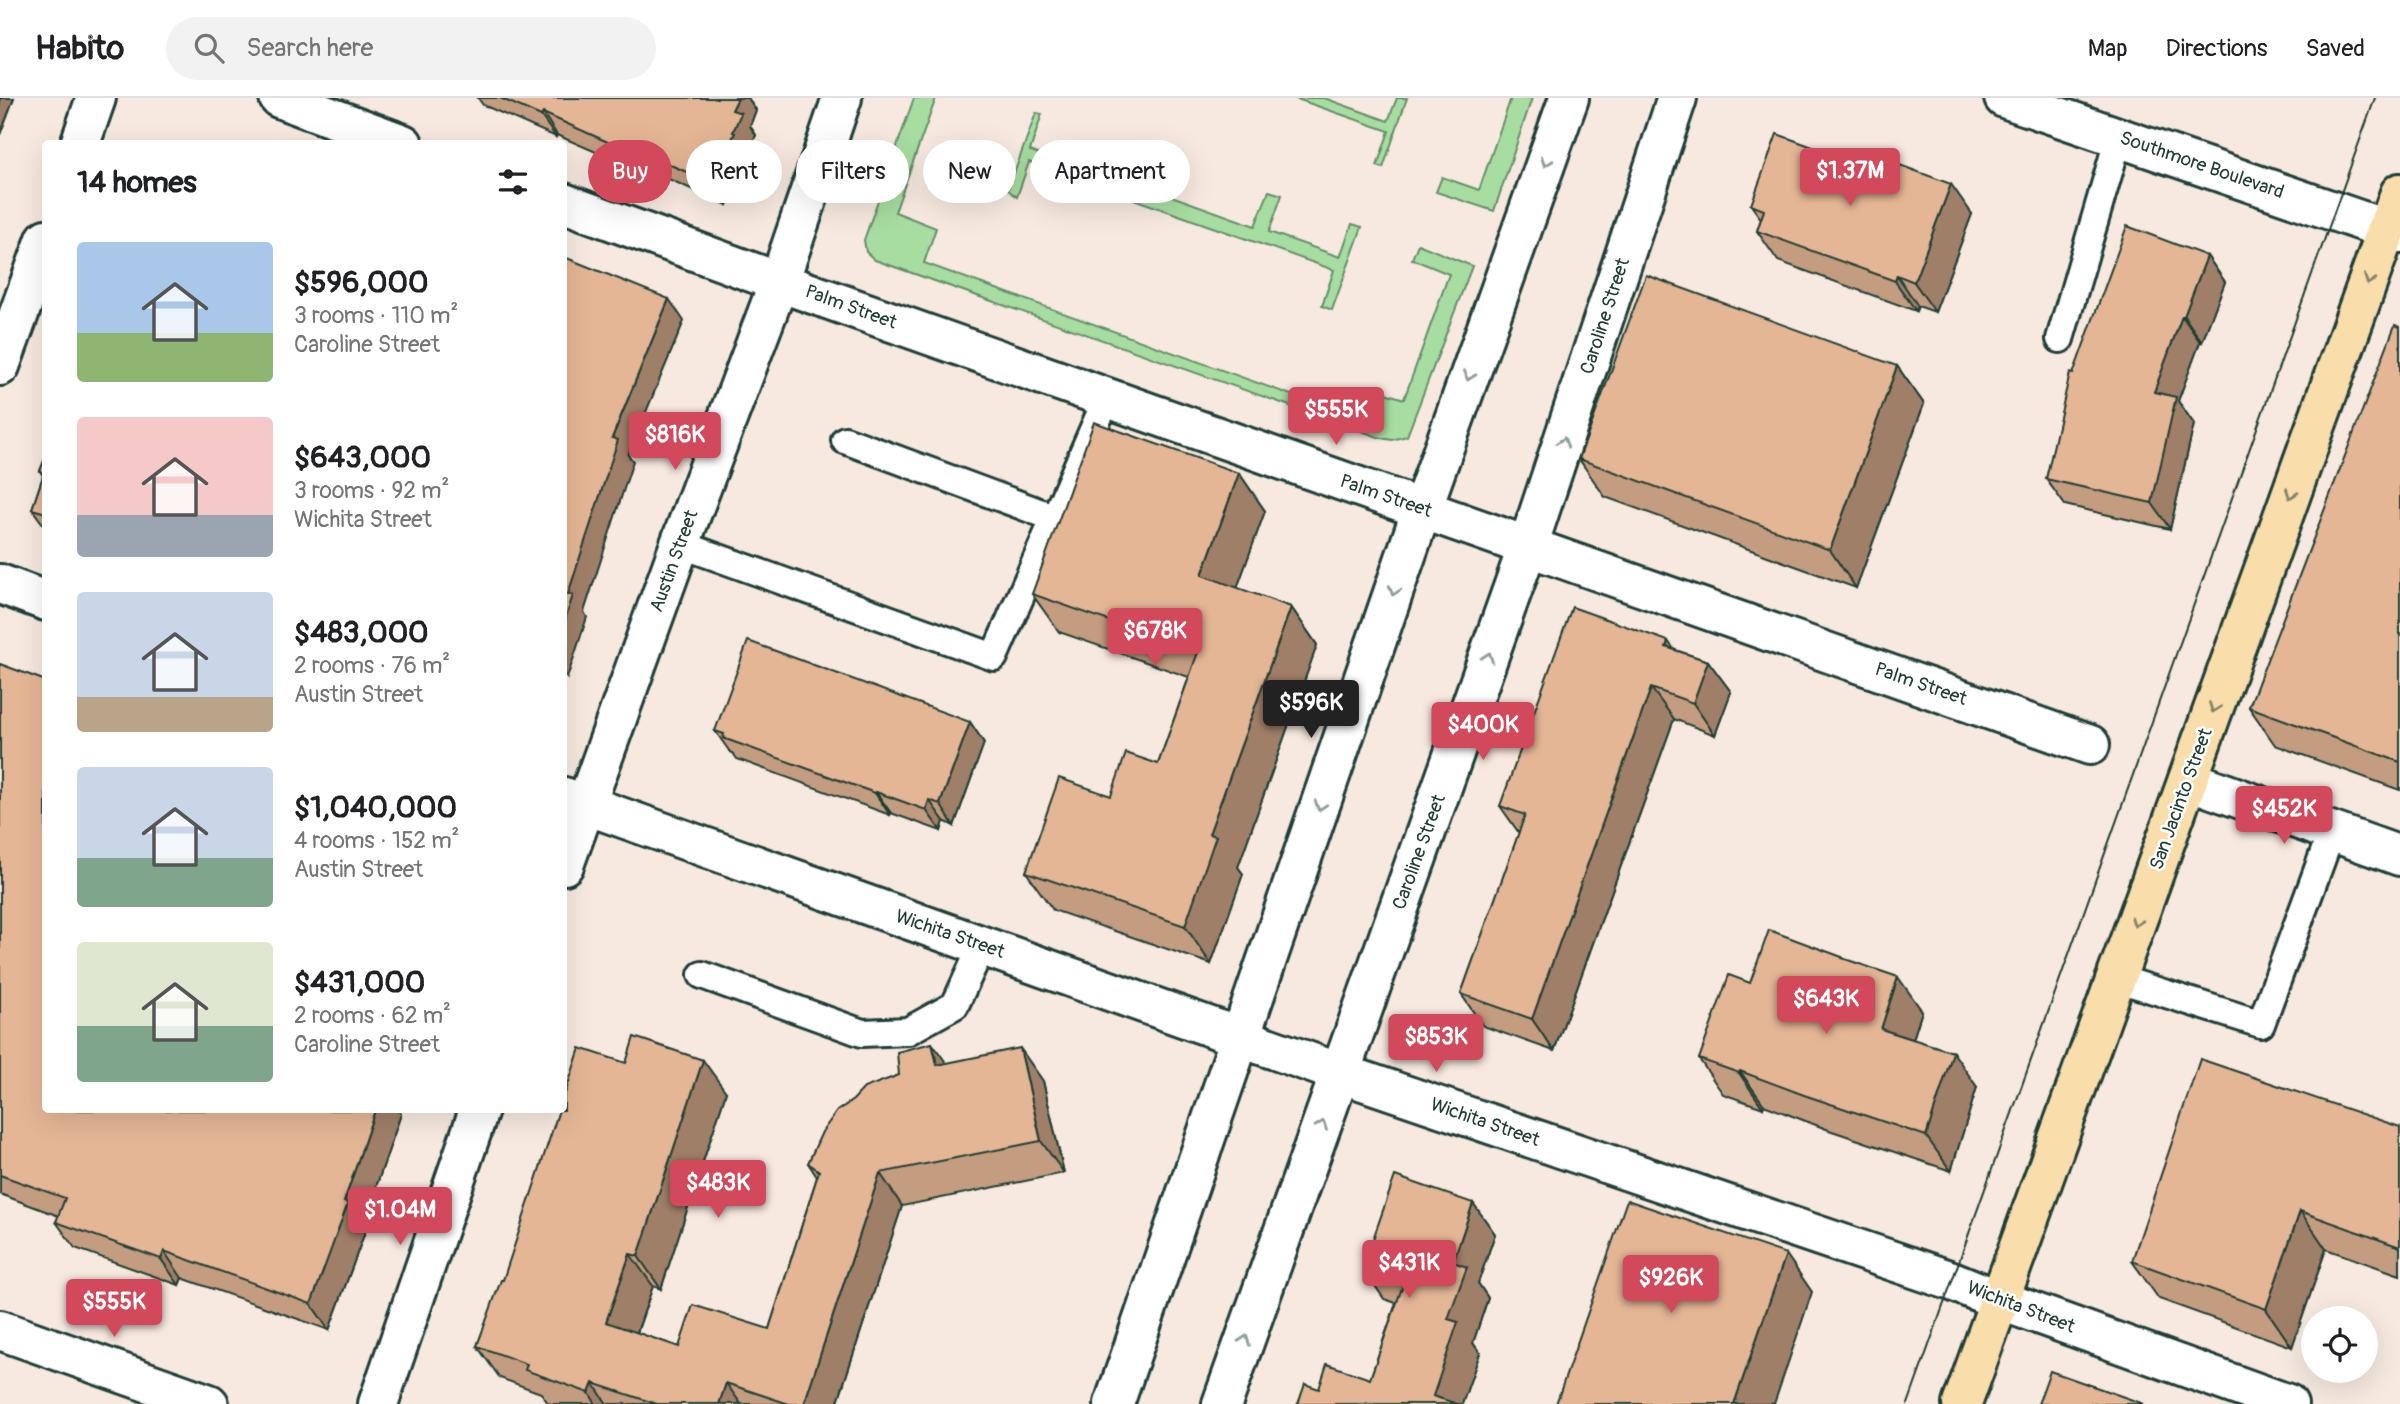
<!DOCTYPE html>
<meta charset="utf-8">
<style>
:root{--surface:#fff;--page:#f2f2f2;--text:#202124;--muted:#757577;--line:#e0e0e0;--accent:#d1495b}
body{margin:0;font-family:Pangolin,sans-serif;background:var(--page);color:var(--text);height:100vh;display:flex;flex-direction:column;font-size:26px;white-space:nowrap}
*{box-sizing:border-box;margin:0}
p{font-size:23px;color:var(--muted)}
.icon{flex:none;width:38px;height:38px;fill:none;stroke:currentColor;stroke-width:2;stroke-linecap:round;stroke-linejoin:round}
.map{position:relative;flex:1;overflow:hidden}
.side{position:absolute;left:42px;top:42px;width:525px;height:973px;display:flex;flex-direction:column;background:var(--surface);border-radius:7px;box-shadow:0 7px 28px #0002}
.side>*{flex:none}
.top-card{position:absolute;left:588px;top:42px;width:665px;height:63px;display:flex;gap:14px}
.buttons{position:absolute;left:2301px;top:1208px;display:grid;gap:14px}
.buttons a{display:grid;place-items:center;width:77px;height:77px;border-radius:50%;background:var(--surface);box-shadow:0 7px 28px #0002;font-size:35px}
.price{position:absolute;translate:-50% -60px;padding:0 16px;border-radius:7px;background:var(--accent);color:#fff;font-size:23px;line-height:46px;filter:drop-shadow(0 2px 4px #0008)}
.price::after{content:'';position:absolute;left:50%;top:42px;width:21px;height:16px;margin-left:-10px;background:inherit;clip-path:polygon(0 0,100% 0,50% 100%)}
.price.active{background:#222;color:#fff}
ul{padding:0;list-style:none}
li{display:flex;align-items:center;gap:21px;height:175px;padding:0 35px}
li span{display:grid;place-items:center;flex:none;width:196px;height:140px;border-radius:7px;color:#555}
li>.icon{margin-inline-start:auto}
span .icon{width:84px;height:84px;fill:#fffc;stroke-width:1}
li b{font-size:30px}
h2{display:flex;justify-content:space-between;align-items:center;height:84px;padding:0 35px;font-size:30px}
.pill{padding:0 24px;border-radius:32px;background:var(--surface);box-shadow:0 7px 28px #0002;font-size:24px;line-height:63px}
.pill.active{background:var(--accent);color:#fff}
header{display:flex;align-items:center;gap:42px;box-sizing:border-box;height:98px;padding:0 35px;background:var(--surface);border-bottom:2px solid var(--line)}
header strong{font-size:33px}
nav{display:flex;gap:38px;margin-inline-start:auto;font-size:24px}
.search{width:490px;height:63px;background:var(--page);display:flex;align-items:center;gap:18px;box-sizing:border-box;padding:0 24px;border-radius:38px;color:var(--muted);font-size:26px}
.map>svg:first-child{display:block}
</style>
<header>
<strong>Habito</strong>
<div class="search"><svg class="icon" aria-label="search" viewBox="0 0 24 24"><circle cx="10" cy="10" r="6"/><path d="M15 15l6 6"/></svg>Search here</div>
<nav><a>Map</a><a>Directions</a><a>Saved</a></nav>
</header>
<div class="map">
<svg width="2400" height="1306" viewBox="0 0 2400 1306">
<rect width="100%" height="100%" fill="#f7e9df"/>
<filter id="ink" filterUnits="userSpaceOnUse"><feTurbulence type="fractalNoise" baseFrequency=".0143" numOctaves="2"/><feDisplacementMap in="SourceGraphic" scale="14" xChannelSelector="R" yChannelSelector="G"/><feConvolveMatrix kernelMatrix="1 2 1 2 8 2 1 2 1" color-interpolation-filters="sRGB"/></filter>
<g filter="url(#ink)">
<g fill="#a7dda0" stroke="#638d6a" stroke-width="2">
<polygon points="914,0 936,0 895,114 936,130 924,165 1358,321 1370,290 1404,301 1449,176 1412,161 1418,146 1472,168 1407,338 1392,342 1381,340 875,162 866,154 864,142"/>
<polygon points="1294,0 1324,0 1388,23 1397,0 1407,0 1383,70 1377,68 1389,33"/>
<polygon points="1511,0 1532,0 1494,113 1436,94 1442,79 1479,92"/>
<polygon points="1036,15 1042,16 1030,53 1141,93 1154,56 1160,58 1149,90 1255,128 1269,93 1282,97 1269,134 1340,159 1352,126 1362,129 1332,212 1322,208 1334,172 1029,64 1017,99 1008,92"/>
</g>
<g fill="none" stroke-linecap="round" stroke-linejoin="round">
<defs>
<g id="service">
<polyline points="2060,241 2119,39"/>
<polyline points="845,342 1055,420"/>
<polyline points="680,446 994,559 1107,300"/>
<polyline points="702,877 862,935 908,933 955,907 982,848"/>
<polyline points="2116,880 2261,926 2332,733"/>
</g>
<g id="minor">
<polyline points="279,0 403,46"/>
<polyline points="564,105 779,184 2090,647"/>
<polyline points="2188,682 2400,758"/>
<polyline points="564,767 680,446 779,184 842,0"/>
<polyline points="378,1306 479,1012"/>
<polyline points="1114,1306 1422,411 1569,0"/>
<polyline points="1222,1306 1528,448 1677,0"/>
</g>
<g id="tertiary">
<polyline points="80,46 96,0"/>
<polyline points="0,268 46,141"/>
<polyline points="0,486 46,503"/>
<polyline points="564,699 1340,975 1952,1183 1999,1202 2288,1306"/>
<polyline points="0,1232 209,1306"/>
</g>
<polyline id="secondary" points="2004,0 2400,136"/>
<polyline id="primary" points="1962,1306 2400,95"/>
</defs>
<use href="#service" stroke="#1f3d34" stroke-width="32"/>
<use href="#minor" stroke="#1f3d34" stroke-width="44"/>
<use href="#tertiary" stroke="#1f3d34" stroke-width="44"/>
<use href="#secondary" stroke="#1f3d34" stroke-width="44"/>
<use href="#primary" stroke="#1f3d34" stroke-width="44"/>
<use href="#service" stroke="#fff" stroke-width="26"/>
<use href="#minor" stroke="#fff" stroke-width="38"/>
<use href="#tertiary" stroke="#fff" stroke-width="38"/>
<use href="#secondary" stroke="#fff" stroke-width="38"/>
<use href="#primary" stroke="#f9ddab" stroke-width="38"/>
<polyline stroke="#1f3d34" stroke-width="2" points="1908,1306 2375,0"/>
</g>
<g fill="#c49d80" stroke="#1f3d34" stroke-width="2">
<polygon points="478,0 748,0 756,12 750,28 756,37 748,54 750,56 727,107 644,70 642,74 557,37 556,39 483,7"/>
<polygon points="1751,107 1972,116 1935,214 1918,208 1916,213 1778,163 1757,133 1761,121"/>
<polygon points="2207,158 2225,184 2202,244 2200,244 2178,303 2194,326 2170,431 2065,407 2046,381 2073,276"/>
<polygon points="2400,229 2400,692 2275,647 2249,609"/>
<polygon points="1897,268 1924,306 1856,490 1605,399 1579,361"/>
<polygon points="46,358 46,430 32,411 43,378 40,373"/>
<polygon points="1239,375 1265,413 1237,490 1291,509 1317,547 1238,769 1243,776 1211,866 1053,812 1026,774 1111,698 1158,666 1189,579 1059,534 1032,496"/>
<polygon points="1675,552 1708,563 1731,594 1715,637 1674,621 1554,953 1483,928 1461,896 1519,735 1500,708"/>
<polygon points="0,566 46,1012 398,1012 401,1016 363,1127 366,1131 329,1232 182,1180 179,1187 75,1150 56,1124 59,1118 0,1096"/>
<polygon points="970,624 984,645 954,728 944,723 941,733 891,715 890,717 737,661 733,655 730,654 715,633"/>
<polygon points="1842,859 1844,861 1922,913 1913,941 1977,989 1951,1073 1829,1032 1764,1007 1763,1010 1723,996 1699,961 1750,885"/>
<polygon points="626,965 726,994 661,1191 653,1188 637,1235 679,1249 769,1231 817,1079 808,1065 946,965 1043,983 1064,1075 902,1108 837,1306 551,1306 548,1305 541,1295 500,1280 477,1248 503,1182"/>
<polygon points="2400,1029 2400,1177 2326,1151 2292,1249 2159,1201 2132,1163"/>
<polygon points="1473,1105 1495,1136 1478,1185 1488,1200 1473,1245 1480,1255 1462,1306 1298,1306 1319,1291 1370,1281 1396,1205 1384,1201 1363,1170"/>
</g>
<g fill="#a07f68" stroke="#1f3d34" stroke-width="2">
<polygon points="0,0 14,0 0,37"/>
<polygon points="738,0 748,0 756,12 750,28 756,37 748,54 750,56 727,107 712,85 733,34 732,12"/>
<polygon points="543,15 557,37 556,39 541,18"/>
<polygon points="629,49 644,70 642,74 628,53"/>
<polygon points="1951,86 1972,116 1935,214 1914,184"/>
<polygon points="2207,158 2225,184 2202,244 2184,218"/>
<polygon points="1897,177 1918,208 1916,213 1895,183"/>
<polygon points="669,201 684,223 628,357 633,363 584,514 587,519 567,580 564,575 564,525 568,496 612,340"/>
<polygon points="2182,218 2200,244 2178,303 2194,326 2170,431 2152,405 2154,294"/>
<polygon points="1897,268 1924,306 1856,490 1830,452"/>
<polygon points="1239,375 1265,413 1228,515 1202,477"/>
<polygon points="1291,509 1317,547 1238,769 1243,776 1211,866 1185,828 1209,736"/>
<polygon points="1668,543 1691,574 1666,549"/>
<polygon points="1708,563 1731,594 1715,637 1693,605"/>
<polygon points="1651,590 1674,621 1554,953 1532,921"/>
<polygon points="970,624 984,645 954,728 940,706"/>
<polygon points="876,694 891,715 890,717 875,695"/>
<polygon points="929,702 944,723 941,733 926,712"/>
<polygon points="1898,879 1922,913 1905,966 1881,931"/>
<polygon points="932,945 955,977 937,967"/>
<polygon points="1020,950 1043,983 1064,1075 1041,1043"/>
<polygon points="1953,954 1977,989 1951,1073 1926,1038"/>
<polygon points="703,962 726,994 661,1191 638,1158"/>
<polygon points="1740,973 1764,1007 1763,1010 1739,975"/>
<polygon points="375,1012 398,1012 401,1016 363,1127 366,1131 329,1232 311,1206 344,1104"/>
<polygon points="880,1075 902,1108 837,1306 804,1306"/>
<polygon points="1473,1105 1495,1136 1478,1185 1488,1200 1473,1245 1480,1255 1462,1306 1438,1306 1433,1298 1448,1221 1453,1164"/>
<polygon points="2300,1113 2326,1151 2292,1249 2266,1211"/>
<polygon points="164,1153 182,1180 179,1187 161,1161"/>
<polygon points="630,1156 653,1188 629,1257 606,1224"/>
<polygon points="1786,1156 1812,1194 1774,1306 1734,1306"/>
<polygon points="593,1285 607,1306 596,1306 589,1295"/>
<polygon points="726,1285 741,1306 719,1306"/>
</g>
<g fill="#e4b695" stroke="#1f3d34" stroke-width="2">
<polygon points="500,0 738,0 732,12 741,15 733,34 735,35 712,85 629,49 628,53 543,15 541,18"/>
<polygon points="1777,36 1846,61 1849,53 1895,70 1897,66 1951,86 1914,184 1897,177 1895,183 1757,133 1764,112 1751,107"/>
<polygon points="2127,128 2207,158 2184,218 2182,218 2154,294 2176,299 2152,405 2046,381 2070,275 2073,276"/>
<polygon points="564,159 669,201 612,340 618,342 568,496 573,497 564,525"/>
<polygon points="1646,177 1897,268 1830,452 1579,361"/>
<polygon points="2395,227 2400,229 2400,664 2249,609"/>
<polygon points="1094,324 1239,375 1202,477 1291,509 1209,736 1216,738 1185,828 1026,774 1059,680 1111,698 1126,655 1158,666 1198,554 1032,496"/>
<polygon points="46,358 46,415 32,411 44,375 40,373"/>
<polygon points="1572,509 1668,543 1666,549 1708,563 1693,605 1651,590 1532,921 1461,896 1525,717 1500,708"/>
<polygon points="748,543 970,624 940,706 929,702 926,712 876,694 875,695 723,640 724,636 715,633"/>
<polygon points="0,566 46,583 46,1012 375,1012 344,1104 348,1105 311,1206 164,1153 161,1161 56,1124 65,1100 0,1077"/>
<polygon points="1769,832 1842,859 1842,860 1898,879 1881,931 1953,954 1926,1038 1804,997 1740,973 1739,975 1699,961 1729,877 1750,885"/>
<polygon points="634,939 703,962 638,1158 630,1156 606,1224 679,1249 693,1207 769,1231 819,1073 808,1065 822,1034 837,1013 853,1002 864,990 899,977 897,954 932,945 937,967 1020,950 1041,1043 880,1075 804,1306 789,1306 726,1285 719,1306 657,1306 593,1285 589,1295 525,1272 527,1266 477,1248 501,1182 503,1182 559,1012 564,1012 564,999 580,950 626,965"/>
<polygon points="2200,961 2400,1029 2400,1149 2300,1113 2266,1211 2132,1163"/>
<polygon points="1395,1078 1473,1105 1453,1164 1467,1169 1448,1221 1458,1224 1433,1298 1457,1306 1298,1306 1305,1286 1319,1291 1327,1266 1370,1281 1404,1184 1363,1170"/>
<polygon points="1627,1102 1786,1156 1734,1306 1556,1306"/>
<polygon points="2050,1273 2144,1306 2038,1306"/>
</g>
<defs><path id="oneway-chevron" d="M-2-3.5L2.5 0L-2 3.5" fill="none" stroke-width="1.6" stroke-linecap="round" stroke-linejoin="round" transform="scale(1.75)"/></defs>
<g stroke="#8f9e9a">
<use href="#oneway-chevron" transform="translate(1546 64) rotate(110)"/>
<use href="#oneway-chevron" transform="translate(1469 278) rotate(110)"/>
<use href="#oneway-chevron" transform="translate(1563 344) rotate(-72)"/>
<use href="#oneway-chevron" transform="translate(1394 493) rotate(109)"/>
<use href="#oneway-chevron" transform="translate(1488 559) rotate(-70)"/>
<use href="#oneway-chevron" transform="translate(1320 708) rotate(109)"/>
<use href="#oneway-chevron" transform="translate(1322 1027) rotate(-70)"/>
<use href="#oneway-chevron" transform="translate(1245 1242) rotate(-70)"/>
</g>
<g stroke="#81856a">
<use href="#oneway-chevron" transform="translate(2369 182) rotate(110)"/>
<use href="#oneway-chevron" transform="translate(2291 396) rotate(110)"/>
<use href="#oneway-chevron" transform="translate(2214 610) rotate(110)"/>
<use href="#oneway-chevron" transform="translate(2136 824) rotate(110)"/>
</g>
</g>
<g text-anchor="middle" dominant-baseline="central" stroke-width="5" stroke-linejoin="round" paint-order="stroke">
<g font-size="19" fill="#1f3d34" stroke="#fff">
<text transform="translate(2202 67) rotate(19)">Southmore Boulevard</text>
<text transform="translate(851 209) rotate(20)">Palm Street</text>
<text transform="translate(1605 218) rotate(-72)">Caroline Street</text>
<text transform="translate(1386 398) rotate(19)">Palm Street</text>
<text transform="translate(674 463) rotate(-70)">Austin Street</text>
<text transform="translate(1921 586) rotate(19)">Palm Street</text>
<text transform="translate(2181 701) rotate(-70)">San Jacinto Street</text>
<text transform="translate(1419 754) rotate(-70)">Caroline Street</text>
<text transform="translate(950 836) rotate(19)">Wichita Street</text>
<text transform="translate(1485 1024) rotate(19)">Wichita Street</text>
<text transform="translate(2021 1209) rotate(21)">Wichita Street</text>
</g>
</g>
</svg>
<div class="buttons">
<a><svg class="icon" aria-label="locate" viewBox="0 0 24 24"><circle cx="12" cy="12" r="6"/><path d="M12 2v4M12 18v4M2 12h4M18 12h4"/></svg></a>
</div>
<b class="price" style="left:1850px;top:110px">$1.37M</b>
<b class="price" style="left:1336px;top:349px">$555K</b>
<b class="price" style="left:675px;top:374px">$816K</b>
<b class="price" style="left:1155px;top:570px">$678K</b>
<b class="price active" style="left:1311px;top:642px">$596K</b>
<b class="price" style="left:1483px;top:664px">$400K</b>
<b class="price" style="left:2284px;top:748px">$452K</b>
<b class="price" style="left:1826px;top:938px">$643K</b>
<b class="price" style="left:1436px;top:976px">$853K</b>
<b class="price" style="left:718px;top:1122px">$483K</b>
<b class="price" style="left:400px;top:1149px">$1.04M</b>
<b class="price" style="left:1409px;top:1202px">$431K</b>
<b class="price" style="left:1671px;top:1217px">$926K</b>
<b class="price" style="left:114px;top:1241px">$555K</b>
<div class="top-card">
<a class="pill active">Buy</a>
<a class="pill">Rent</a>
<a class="pill">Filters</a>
<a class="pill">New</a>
<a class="pill">Apartment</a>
</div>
<section class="side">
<h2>14 homes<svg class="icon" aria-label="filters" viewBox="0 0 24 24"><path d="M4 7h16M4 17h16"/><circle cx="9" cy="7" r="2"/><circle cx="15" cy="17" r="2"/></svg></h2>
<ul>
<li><span style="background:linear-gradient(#a9c7e8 65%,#8fb573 0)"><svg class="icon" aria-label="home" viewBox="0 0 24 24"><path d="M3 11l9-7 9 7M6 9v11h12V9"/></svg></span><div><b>$596,000</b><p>3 rooms · 110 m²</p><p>Caroline Street</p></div></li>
<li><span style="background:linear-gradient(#f6c9c9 70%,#9aa5b1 0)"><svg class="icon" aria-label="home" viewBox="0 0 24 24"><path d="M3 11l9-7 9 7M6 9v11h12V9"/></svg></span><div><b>$643,000</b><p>3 rooms · 92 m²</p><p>Wichita Street</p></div></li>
<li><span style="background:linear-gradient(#c9d6e8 75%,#b9a48a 0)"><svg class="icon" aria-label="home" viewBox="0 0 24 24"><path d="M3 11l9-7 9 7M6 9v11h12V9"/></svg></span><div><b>$483,000</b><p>2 rooms · 76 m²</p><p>Austin Street</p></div></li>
<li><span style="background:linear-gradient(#c9d6e8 65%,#7fa58c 0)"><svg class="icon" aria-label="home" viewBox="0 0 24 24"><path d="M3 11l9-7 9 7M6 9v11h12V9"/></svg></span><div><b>$1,040,000</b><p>4 rooms · 152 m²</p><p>Austin Street</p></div></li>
<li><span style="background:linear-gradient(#dfe7d0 60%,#7fa58c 0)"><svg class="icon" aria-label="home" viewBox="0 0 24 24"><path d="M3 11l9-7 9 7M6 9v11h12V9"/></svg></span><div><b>$431,000</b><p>2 rooms · 62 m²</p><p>Caroline Street</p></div></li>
</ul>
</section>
</div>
